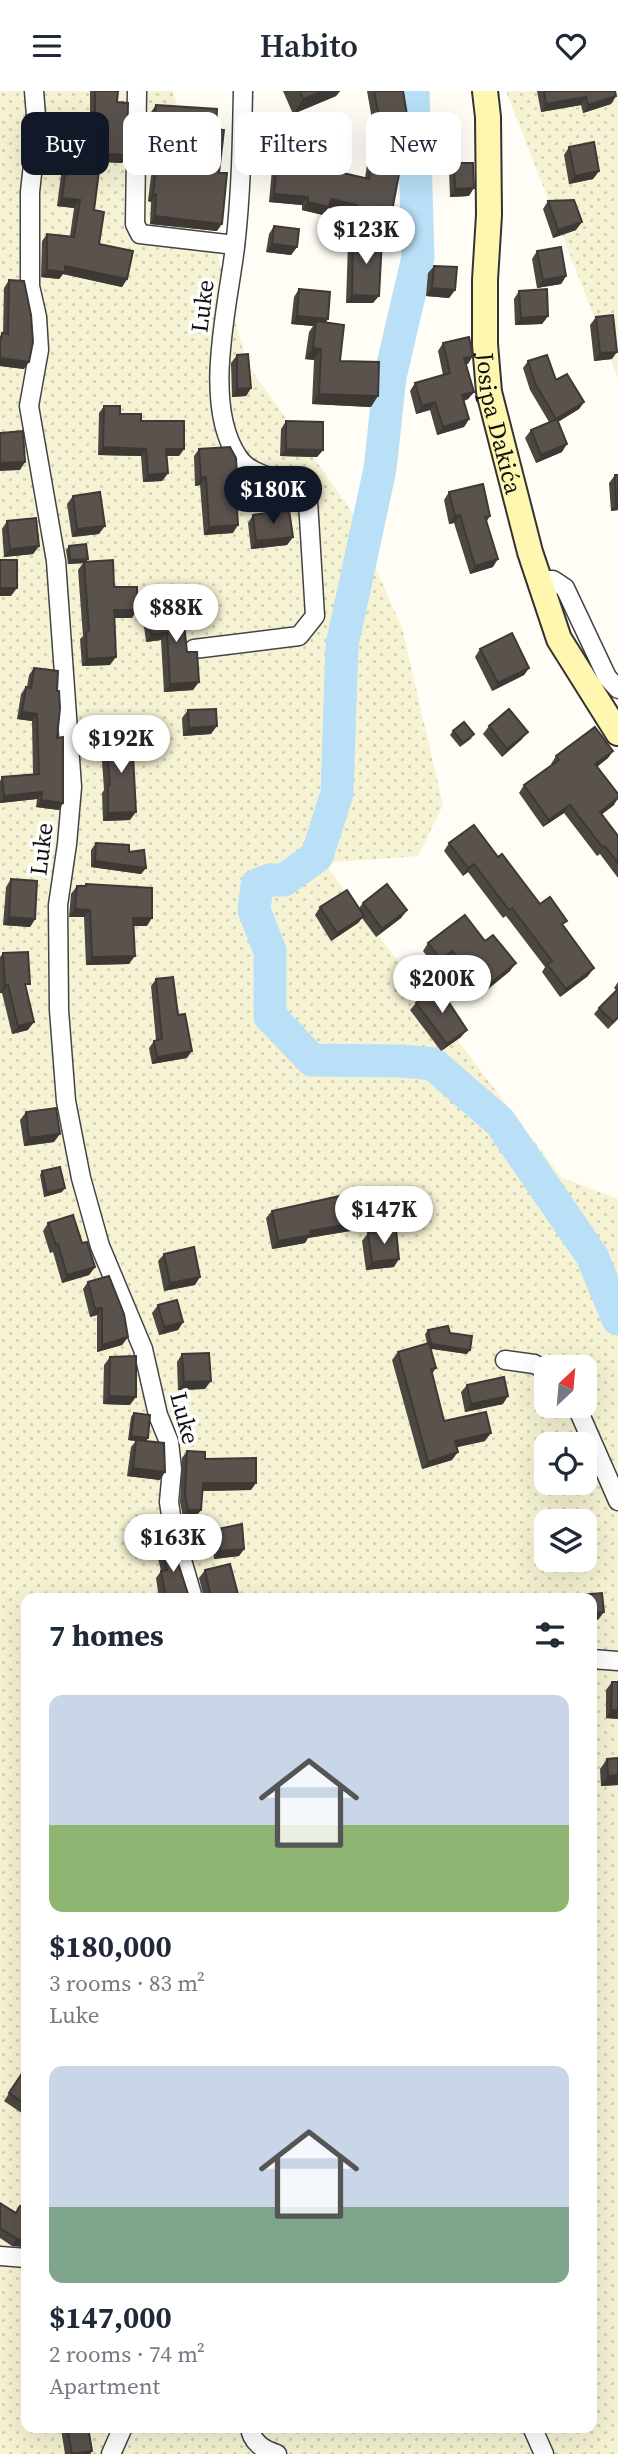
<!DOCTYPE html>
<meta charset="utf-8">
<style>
:root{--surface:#fff;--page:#f6f6f7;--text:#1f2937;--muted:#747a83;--accent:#111827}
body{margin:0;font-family:"Source Serif 4",serif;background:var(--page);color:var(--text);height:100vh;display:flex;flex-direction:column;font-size:26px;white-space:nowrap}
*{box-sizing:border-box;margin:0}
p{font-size:23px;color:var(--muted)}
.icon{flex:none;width:38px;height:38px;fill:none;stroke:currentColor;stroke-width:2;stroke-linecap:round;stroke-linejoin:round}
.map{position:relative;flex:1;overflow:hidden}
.details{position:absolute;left:21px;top:1502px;width:576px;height:840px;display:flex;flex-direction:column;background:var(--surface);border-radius:14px;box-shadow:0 7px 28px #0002}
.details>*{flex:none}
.top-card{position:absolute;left:21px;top:21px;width:578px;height:63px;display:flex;gap:14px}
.needle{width:46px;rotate:26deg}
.tools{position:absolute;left:534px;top:1264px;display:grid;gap:14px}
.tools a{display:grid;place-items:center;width:63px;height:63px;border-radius:14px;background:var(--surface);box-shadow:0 7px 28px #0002;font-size:35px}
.price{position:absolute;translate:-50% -60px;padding:0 16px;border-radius:24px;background:#fff;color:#222;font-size:23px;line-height:46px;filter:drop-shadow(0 2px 4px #0008)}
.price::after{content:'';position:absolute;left:50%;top:42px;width:21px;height:16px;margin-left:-10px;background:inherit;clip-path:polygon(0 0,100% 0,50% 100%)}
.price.on{background:var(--accent);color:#fff}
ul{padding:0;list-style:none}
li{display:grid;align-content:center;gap:14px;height:371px;padding:0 28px}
li span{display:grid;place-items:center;height:217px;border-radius:14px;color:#555}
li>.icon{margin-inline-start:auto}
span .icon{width:126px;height:126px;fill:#fffc;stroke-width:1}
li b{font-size:30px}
h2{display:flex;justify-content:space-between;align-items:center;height:84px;padding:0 28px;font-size:30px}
.tag{padding:0 24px;border-radius:14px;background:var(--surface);box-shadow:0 7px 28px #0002;font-size:24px;line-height:63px}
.tag.on{background:var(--accent);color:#fff}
header{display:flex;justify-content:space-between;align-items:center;height:91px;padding:0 28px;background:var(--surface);font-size:32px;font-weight:600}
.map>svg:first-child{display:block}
</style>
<header><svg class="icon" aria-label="menu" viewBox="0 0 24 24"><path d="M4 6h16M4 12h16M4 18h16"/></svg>Habito<svg class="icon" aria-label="heart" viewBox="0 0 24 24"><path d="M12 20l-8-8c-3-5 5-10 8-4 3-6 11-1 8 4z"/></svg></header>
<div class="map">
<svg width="618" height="2363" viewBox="0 0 618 2363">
<defs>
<pattern id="farmland-dots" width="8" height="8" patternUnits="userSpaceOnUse" patternTransform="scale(1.75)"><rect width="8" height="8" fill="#f6f3d4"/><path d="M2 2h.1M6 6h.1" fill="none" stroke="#d2cfb5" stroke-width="1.8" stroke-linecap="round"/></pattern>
</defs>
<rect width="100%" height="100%" fill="#fffdf5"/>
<g fill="url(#farmland-dots)" fill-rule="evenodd">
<path d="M0 0H173L247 273 350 418 402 537 443 714 418 765 324 772 561 1086 618 1108V2363H0ZM546 1276H584V1314H546ZM546 1353H584V1391H546ZM546 1430H584V1468H546ZM26 1507H592V2336H26Z"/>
<polygon points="506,0 618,0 618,287"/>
</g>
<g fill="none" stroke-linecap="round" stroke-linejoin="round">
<polyline stroke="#b9e0f7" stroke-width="33" points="413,0 418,166 390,286 380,378 342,554 337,702 317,765 284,789 270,789 257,794 254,819 270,860 270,925 312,969 402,970 433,973 500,1031 592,1165 618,1228"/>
<defs>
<g id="street">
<polyline points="34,0 37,37 30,101 30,195 37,226 39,259 29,315 56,470 72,696 67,753 58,814 59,919 66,1010 81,1087 100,1155 143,1258 158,1324 169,1351 172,1378 169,1411 173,1438 193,1507"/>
<polyline points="137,0 135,133 140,143 235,154"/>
<polyline points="539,489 553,489 565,497 607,586 618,598"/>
<path d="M194 558 299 545 315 525 308 410C295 384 254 391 238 366 202 313 228 215 235 156 241 104 242 52 243 0"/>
<polyline points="505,1269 534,1273 546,1279"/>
<polyline points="576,1314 618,1410"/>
<polyline points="592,1568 618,1570"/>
<polyline points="0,2165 26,2167"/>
<path d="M250 2336C251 2351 264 2359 277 2363"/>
<polyline points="532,2336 544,2363"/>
<polyline points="111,2363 123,2336"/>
</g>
<g id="secondary">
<path id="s1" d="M485 0 488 26 489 124 485 189V253L489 301 530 461 559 548 618 642"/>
</g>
</defs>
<use href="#street" stroke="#444" stroke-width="21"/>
<use href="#secondary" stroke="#333" stroke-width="28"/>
<use href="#street" stroke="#fff" stroke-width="18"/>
<use href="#secondary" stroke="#fff6b0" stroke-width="24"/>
</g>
<g fill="#4d4742">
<polygon points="90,0 118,0 117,11 127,64 122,72 85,70 87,28 90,24"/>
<polygon points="283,0 340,0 336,5 293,23"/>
<polygon points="367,0 403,0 411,53 406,61 403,60 392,120 386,128 384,127 379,136 351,130 352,122 328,117 323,124 302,119 302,114 269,111 272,78 277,70 295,72 298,42 304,34 330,79 365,87 373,34"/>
<polygon points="537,0 615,0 616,5 611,13 583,22 581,14 541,21"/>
<polygon points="156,14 216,38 219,82 217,140 150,133 151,111 148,110 151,85 156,77 184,81 189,45 149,40 151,21"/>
<polygon points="569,56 599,80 593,88 569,93 564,64"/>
<polygon points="454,72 469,105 450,106 449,80"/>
<polygon points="66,76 94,119 99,153 127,188 122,196 63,183 59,188 41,186 42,150 47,143 70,145 74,117 57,115 61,84"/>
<polygon points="548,110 576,139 553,147 543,118"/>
<polygon points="274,135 297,156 291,164 266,161 269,143"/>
<polygon points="353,144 373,212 346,212 348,152"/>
<polygon points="537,160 566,185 561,193 537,197 532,168"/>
<polygon points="434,175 455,199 449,207 426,205 428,182"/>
<polygon points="9,189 24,278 0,275 0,245 2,242 3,243 4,197"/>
<polygon points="299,198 326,232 340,270 371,316 312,313 314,269 305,268 309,241 313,235 291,233 294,206"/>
<polygon points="519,200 548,225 542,233 515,234 514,208"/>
<polygon points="596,226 612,268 594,270 590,234"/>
<polygon points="443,252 468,273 466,273 474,301 468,308 464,310 469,328 464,336 437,344 430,319 416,323 410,300 415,292 443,284 438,260"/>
<polygon points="237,264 251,297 246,305 232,306 231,272"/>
<polygon points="528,270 584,311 579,318 558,331 562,361 536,372 525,347 531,339 549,331 530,299 523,277"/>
<polygon points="104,315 120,323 141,330 184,358 179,365 166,365 168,382 162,390 143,391 141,365 98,364 99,322"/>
<polygon points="286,330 323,359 317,366 280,365 281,338"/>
<polygon points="199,358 235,387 233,442 204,444 200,394 195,395 194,365"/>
<polygon points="615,384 618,419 611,420 609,392"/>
<polygon points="449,401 490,425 487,430 493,476 470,483 454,432 449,433 444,409"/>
<polygon points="73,405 99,443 72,446 67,413"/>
<polygon points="253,424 293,446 287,454 251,458 248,432"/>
<polygon points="7,430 39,455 33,463 4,466 2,438"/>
<polygon points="69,455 88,468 86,471 114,496 132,527 114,527 110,574 82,575 80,548 83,545 78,479 83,472 68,473 66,459"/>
<polygon points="149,519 187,561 193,599 164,601 161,549 146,551 143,527"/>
<polygon points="480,558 529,577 524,584 492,600 475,566"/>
<polygon points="34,577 57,647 63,712 59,719 36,716 37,708 0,712 0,690 2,686 33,683 32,630 17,628 21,603 26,596 27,596 29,584"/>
<polygon points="188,619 211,643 183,645 182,627"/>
<polygon points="489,635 522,648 502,666 483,643"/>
<polygon points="453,640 472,647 460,656 450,644"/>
<polygon points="106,647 130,729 103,730 102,702 104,699 101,655"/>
<polygon points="613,660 608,667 597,676 614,714 601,724 618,745 618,787 600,763 597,765 564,722 543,736 519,702 524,694 552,674 551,673 556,665"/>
<polygon points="96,752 129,761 146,777 141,783 91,776 91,759"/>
<polygon points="449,752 498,766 540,813 563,835 588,885 560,906 542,881 545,876 506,825 503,827 468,781 463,785 444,760"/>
<polygon points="11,788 35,828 30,836 3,834 6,796"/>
<polygon points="86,793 147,835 134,835 129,873 86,874 84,826 69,826 71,803 77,795 84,795"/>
<polygon points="363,812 407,819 401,827 376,846 362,827 358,832 331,850 315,824 320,816 359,817"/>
<polygon points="485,850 510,880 477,907 446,868 435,876 423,860 428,852"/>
<polygon points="3,862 26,898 28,939 12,943 2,902 0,902 0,866"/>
<polygon points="156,888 187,967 152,973 149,957 154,950 156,949 151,895"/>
<polygon points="618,891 618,928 608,938 594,923 599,917 617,900 614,897"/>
<polygon points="416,912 461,946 441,960 410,919"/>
<polygon points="26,1021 54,1051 24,1055 20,1029"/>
<polygon points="42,1080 62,1101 44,1106 40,1084"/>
<polygon points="272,1120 362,1138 308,1147 305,1152 272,1158 266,1127"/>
<polygon points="48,1132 82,1152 95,1176 89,1184 62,1192 53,1161 50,1162 43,1140"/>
<polygon points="368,1142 394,1176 366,1179 362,1150"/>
<polygon points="164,1163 195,1194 164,1200 158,1170"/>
<polygon points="88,1191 128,1246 122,1254 97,1261 97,1224 90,1226 83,1198"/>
<polygon points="158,1214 183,1231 178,1239 159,1244 152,1222"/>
<polygon points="428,1239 450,1242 467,1263 431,1258 436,1277 432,1283 444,1330 485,1350 457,1356 452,1369 422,1378 392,1269 398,1261 427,1253 425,1243"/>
<polygon points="182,1263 205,1298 178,1299 177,1271"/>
<polygon points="110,1266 130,1314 103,1313 104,1274"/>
<polygon points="467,1294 503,1313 465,1321 461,1301"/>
<polygon points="134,1322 148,1347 146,1350 160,1389 127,1385 131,1356 136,1350 128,1349 131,1326"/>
<polygon points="187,1360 205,1368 251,1399 202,1400 196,1426 183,1426 180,1411 182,1367"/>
<polygon points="218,1438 244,1458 239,1465 214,1468 212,1446"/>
<polygon points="161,1452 188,1507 159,1507 156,1487 161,1480 156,1459"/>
<polygon points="205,1479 239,1507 204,1507 199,1487"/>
<polygon points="612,1591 618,1591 618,1628 606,1627 606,1599"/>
<polygon points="607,1668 618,1694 601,1695 600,1678"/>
<polygon points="23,1981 26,1983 26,2025 4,2010"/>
<polygon points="0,2112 26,2156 12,2155 0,2147"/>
<polygon points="62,2336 88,2336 92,2360 90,2363 65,2363 61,2338"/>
</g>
<g fill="#3f3936">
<polygon points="323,0 340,0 336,5 293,23 303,8"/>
<polygon points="616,5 611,13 583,22 588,14"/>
<polygon points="586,6 581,14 541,21 546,13"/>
<polygon points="154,32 194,37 189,45 149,40"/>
<polygon points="405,52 411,53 406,61 399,60"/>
<polygon points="90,62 127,64 122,72 85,70"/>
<polygon points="599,80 593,88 569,93 575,85"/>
<polygon points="474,97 469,105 450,106 455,98"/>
<polygon points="153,103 156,103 151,111 148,110"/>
<polygon points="274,103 308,106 302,114 269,111"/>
<polygon points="62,107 80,109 74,117 57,115"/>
<polygon points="331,108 357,114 352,122 328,117 323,124 302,119 308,111"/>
<polygon points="385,118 392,120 386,128 380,126"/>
<polygon points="356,122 384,128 379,136 351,130"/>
<polygon points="155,125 222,133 217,140 150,133"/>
<polygon points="582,131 576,139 553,147 558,139"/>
<polygon points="272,153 297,156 291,164 266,161"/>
<polygon points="65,175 127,188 122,196 63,183 59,188 41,186 47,179"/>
<polygon points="566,185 561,193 537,197 543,189"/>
<polygon points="432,197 455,199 449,207 426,205"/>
<polygon points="352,204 379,205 373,212 346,212"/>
<polygon points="297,225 328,228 323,236 316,230 313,235 291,233"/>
<polygon points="548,225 542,233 515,234 521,227"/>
<polygon points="313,257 321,258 314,269 305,268"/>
<polygon points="617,261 612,268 594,270 600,262"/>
<polygon points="473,265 468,273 459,275 464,267"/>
<polygon points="0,267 29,271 24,278 0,275"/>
<polygon points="251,297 246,305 232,306 237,298"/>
<polygon points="474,301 468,308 457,312 462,304"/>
<polygon points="319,303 378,305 371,316 312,313"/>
<polygon points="435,311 430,319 416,323 422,315"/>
<polygon points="584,311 579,318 551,335 556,328"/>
<polygon points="469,328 464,336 437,344 443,336"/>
<polygon points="567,353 562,361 536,372 541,364"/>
<polygon points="103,356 146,358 141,365 98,364"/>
<polygon points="166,358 184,358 179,365 160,365"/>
<polygon points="286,358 323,359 317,366 280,365"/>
<polygon points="25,371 20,379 0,380 0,372"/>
<polygon points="168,382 162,390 143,391 148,384"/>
<polygon points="206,386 200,394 195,395 201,387"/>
<polygon points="616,412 618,412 618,419 611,420"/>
<polygon points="460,424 454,432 449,433 455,425"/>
<polygon points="238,434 233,442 204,444 209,436"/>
<polygon points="105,435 99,443 72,446 77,438"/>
<polygon points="293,446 287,454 251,458 256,450"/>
<polygon points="39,455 33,463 4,466 10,458"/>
<polygon points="88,468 85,472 68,473 70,469"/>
<polygon points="498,468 493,476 470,483 475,475"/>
<polygon points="0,497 17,497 11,505 0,505"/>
<polygon points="114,519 137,519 132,527 108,527"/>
<polygon points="167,542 161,549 146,551 151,543"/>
<polygon points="116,566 110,574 82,575 87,568"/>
<polygon points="529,577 524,584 492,600 498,592"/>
<polygon points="199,591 193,599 164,601 170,593"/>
<polygon points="22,621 37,623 32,630 17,628"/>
<polygon points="217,635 211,643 183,645 189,637"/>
<polygon points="528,641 522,648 502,666 507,658"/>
<polygon points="613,660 608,667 590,681 595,673"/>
<polygon points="42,701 37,708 0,712 4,705"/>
<polygon points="618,707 614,714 594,729 600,721"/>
<polygon points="41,709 63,712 59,719 36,716"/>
<polygon points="570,714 564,722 543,736 549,729"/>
<polygon points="136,721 130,729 103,730 108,722"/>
<polygon points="95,770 146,777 141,783 91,776"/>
<polygon points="474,773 468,781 463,785 468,777"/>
<polygon points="75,818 90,819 84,826 69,826"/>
<polygon points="407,819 401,827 376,846 382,838"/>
<polygon points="364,825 358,832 331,850 337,842"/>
<polygon points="9,826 35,828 30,836 3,834"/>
<polygon points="133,827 152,827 147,835 128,835"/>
<polygon points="452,860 446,868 435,876 441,869"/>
<polygon points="135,865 129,873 86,874 92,866"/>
<polygon points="516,872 510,880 477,907 482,899"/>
<polygon points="594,877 588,885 560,906 566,898"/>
<polygon points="5,894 8,894 2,902 0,902"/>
<polygon points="34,931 28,939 12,943 18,935"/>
<polygon points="467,939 461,946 441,960 447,953"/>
<polygon points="192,960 187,967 152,973 157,966"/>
<polygon points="60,1043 54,1051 24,1055 29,1047"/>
<polygon points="65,1097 62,1101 44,1106 47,1102"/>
<polygon points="367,1130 362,1138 308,1147 305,1152 272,1158 278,1150 310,1140"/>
<polygon points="399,1168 394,1176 366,1179 372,1171"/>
<polygon points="95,1176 89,1184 62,1192 67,1184"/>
<polygon points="200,1186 195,1194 164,1200 170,1192"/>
<polygon points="102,1217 97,1224 90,1226 95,1218"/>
<polygon points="183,1231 178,1239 159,1244 164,1236"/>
<polygon points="128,1246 122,1254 97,1261 102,1254"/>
<polygon points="431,1253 470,1259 467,1263 428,1257"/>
<polygon points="211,1290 205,1298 178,1299 184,1291"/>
<polygon points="109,1305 136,1306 130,1314 103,1313"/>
<polygon points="508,1305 503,1313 465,1321 471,1313"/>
<polygon points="491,1342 485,1350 449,1358 455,1350"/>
<polygon points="131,1345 148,1347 145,1351 128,1349"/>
<polygon points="458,1361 452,1369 422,1378 428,1371"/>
<polygon points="133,1377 165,1381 160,1389 127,1385"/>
<polygon points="203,1392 256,1392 251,1399 198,1400"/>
<polygon points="188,1419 201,1419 196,1426 183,1426"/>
<polygon points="244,1458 239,1465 214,1468 220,1460"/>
<polygon points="604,1521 598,1529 592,1529 592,1522"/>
<polygon points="611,1619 618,1619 618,1628 606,1627"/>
<polygon points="618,1684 618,1694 601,1695 608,1685"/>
<polygon points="17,2148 26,2149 26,2156 12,2155"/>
<polygon points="92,2360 90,2363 75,2363"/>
</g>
<g fill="#5a524d" stroke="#3f3936" stroke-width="2">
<polygon points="95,0 118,0 117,11 128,12 127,64 90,62 92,21 95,21"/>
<polygon points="300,0 323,0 303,8"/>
<polygon points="374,0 403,0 408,30 413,30 411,53 405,52 392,120 385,118 384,128 356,122 357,114 331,108 329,116 308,111 308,106 274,103 277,70 300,72 304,34 334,37 330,79 369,88 379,26"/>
<polygon points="544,0 615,0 616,5 588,14 586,6 546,13"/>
<polygon points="156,14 217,18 216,38 224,39 219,82 227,82 222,133 155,125 156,103 153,103 156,77 189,81 194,37 154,32"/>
<polygon points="594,51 599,80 575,85 569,56"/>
<polygon points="454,72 473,72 474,97 455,98"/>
<polygon points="66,76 99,80 94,119 104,121 99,153 133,160 127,188 65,175 65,181 47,179 47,143 74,146 80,109 62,107"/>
<polygon points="574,109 582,131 558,139 548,110"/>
<polygon points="274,135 299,138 297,156 272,153"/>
<polygon points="353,144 382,148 379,205 352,204"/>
<polygon points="561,156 566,185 543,189 537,160"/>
<polygon points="434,175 457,176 455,199 432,197"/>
<polygon points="9,189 24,190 31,224 33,251 29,271 0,267 0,247 2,247 2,242 8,243"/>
<polygon points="299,198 330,201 328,228 297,225"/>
<polygon points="547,198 548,225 521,227 519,200"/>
<polygon points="613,224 617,261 600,262 596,226"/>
<polygon points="316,230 344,234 340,270 379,271 378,305 319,303 321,258 313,257"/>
<polygon points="469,246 473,265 464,267 474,301 462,304 469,328 443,336 435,311 422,315 415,292 450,282 443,252"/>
<polygon points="248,263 251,297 237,298 237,264"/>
<polygon points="547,264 556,289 567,283 584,311 556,328 535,292 528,270"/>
<polygon points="104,315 120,315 120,323 141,323 141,330 184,330 184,358 166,358 168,382 148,384 146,358 103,356"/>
<polygon points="557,328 567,353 541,364 531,339"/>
<polygon points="286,330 323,331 323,359 286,358"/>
<polygon points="23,340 25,371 0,372 0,342"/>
<polygon points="230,356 236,367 237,385 235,385 238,434 209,436 206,386 201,387 199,358"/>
<polygon points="615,384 618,384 618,412 616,412"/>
<polygon points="483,393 490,425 485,426 498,468 475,475 460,424 455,425 449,401"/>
<polygon points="100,401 105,435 77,438 73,405"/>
<polygon points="289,419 293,446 256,450 253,424"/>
<polygon points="36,427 39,455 10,458 7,430"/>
<polygon points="86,453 88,468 70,469 69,455"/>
<rect x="0" y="469" width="17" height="28"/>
<polygon points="113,469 114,496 137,496 137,519 114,519 116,566 87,568 86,541 89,540 84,471"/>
<polygon points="182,515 187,561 197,561 199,591 170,593 167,542 151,543 149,519"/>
<polygon points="512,542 529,577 498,592 480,558"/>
<polygon points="34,577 58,580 57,600 59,600 60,617 57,647 63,646 63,712 41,709 42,701 4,705 2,686 39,683 37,623 22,621 26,596 31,597"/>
<polygon points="216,618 217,635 189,637 188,619"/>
<polygon points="509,618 528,641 507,658 489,635"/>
<polygon points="464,631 474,643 463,652 453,640"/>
<polygon points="595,636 613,660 595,673 618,703 618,707 600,721 618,745 618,772 605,755 603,757 570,714 549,729 524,694 559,669 556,665"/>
<polygon points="132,645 136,721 108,722 108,694 110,694 106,647"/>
<polygon points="474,734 498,766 502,763 540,813 550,806 567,830 562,833 594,877 566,898 547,873 552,870 512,817 509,819 474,773 468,777 449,752"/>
<polygon points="96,752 129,754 129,761 144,759 146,777 95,770"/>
<polygon points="11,788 37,790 35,828 9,826"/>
<polygon points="86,793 152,797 152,827 133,827 135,865 92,866 90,819 75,818 77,795 86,795"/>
<polygon points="387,793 407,819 382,838 363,812"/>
<polygon points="347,799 364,825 337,842 320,816"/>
<polygon points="465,824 485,850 493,844 516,872 482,899 452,860 441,869 428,852"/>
<polygon points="28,861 30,893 25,893 34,931 18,935 8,894 5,894 3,862"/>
<polygon points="173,886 178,924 185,923 192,960 157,966 154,950 162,948 156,888"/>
<polygon points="438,895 467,939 447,953 416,912"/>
<polygon points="618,898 618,926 613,931 599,917"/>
<polygon points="56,1017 60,1043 29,1047 26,1021"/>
<polygon points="60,1076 65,1097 47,1102 42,1080"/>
<polygon points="362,1100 367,1130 310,1140 311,1144 278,1150 272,1120"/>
<polygon points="73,1124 82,1152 87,1151 95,1176 67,1184 58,1153 56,1154 48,1132"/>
<polygon points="396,1138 399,1168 372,1171 368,1142"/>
<polygon points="194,1156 200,1186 170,1192 164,1163"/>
<polygon points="109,1185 124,1223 128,1246 102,1254 102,1217 95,1218 88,1191"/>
<polygon points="177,1209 183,1231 164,1236 158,1214"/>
<polygon points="448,1235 450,1242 472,1245 470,1259 431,1253 428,1239"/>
<polygon points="429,1252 436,1277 431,1278 444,1330 486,1321 491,1342 455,1350 458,1361 428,1371 398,1261"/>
<polygon points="209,1262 211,1290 184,1291 182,1263"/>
<polygon points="136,1265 136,1306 109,1305 110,1266"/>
<polygon points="504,1286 508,1305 471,1313 467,1294"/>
<polygon points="134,1322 150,1324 148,1347 131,1345"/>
<polygon points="136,1349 164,1352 165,1381 133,1377"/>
<polygon points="187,1360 205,1361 205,1368 256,1367 256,1392 203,1392 201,1419 188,1419 185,1404"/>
<polygon points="242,1433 244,1458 220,1460 218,1438"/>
<polygon points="171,1450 189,1506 166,1507 161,1480 167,1479 161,1452"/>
<polygon points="230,1473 239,1507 211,1507 205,1479"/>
<polygon points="602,1502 604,1521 592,1522 592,1507 580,1507 580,1504"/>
<polygon points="612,1591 618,1591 618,1619 611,1619"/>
<polygon points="618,1667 618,1684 608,1685 607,1668"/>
<polygon points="23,1981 26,1983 26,2014 9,2002"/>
<polygon points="0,2112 16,2122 20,2115 26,2119 26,2118 26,2149 17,2148 0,2137"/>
<polygon points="67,2336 88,2336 92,2360 72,2363"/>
</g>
<g text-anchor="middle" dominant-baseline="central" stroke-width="7" stroke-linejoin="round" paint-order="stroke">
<g font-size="24" fill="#111" stroke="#fff">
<text transform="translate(202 215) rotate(-83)">Luke</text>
<text stroke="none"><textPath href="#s1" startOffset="334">Josipa Dakića</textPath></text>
<text transform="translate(41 758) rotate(-83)">Luke</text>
<text transform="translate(185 1327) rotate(75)">Luke</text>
</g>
</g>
</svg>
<div class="tools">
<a><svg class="needle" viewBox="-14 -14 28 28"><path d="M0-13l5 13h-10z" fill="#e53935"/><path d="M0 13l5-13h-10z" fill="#747a83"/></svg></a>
<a><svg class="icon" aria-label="locate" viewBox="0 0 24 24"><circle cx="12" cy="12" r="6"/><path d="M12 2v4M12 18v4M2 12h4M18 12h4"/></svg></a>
<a><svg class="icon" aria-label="layers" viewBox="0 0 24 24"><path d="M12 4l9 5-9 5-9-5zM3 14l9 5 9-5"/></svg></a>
</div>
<b class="price" style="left:366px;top:175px">$123K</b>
<b class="price on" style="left:273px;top:435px">$180K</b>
<b class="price" style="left:176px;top:553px">$88K</b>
<b class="price" style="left:121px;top:684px">$192K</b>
<b class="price" style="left:442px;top:924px">$200K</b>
<b class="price" style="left:384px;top:1155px">$147K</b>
<b class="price" style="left:173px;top:1483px">$163K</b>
<div class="top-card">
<a class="tag on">Buy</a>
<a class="tag">Rent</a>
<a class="tag">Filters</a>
<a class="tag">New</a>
</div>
<section class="details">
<h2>7 homes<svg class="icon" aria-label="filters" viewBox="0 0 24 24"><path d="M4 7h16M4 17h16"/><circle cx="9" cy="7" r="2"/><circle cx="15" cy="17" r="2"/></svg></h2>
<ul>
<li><span style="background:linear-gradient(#c9d6e8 60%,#8fb573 0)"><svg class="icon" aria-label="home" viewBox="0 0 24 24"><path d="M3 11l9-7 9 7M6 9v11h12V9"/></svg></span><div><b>$180,000</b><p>3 rooms · 83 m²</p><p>Luke</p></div></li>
<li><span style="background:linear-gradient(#c9d6e8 65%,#7fa58c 0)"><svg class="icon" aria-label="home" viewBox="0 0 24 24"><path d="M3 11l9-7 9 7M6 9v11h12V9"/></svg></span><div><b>$147,000</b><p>2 rooms · 74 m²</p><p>Apartment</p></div></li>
</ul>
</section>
</div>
